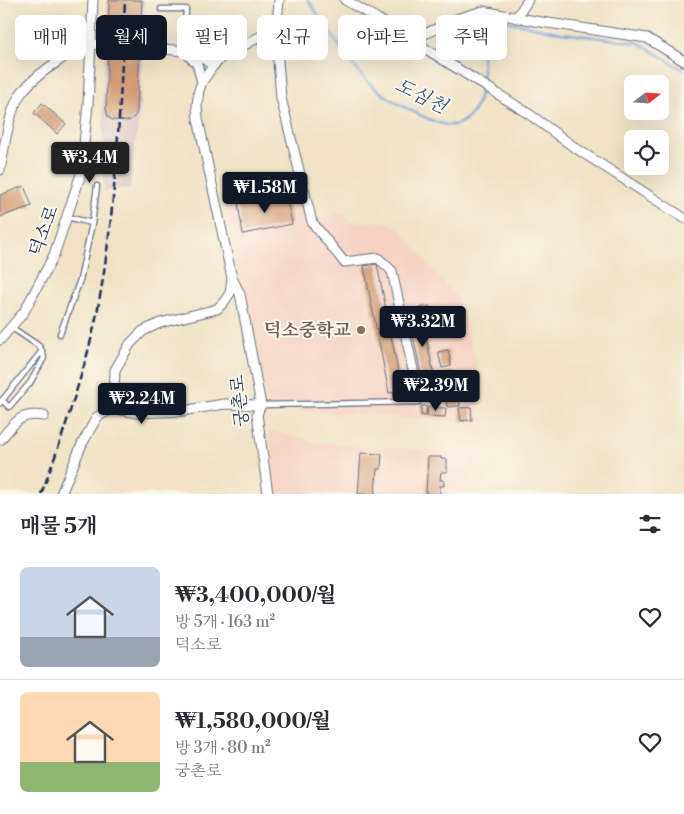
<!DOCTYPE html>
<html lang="ko">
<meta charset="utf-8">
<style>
:root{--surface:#fff;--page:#f2f2f3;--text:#2b2b33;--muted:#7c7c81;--line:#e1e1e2;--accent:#111827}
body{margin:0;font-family:"Libre Bodoni","Noto Serif KR",serif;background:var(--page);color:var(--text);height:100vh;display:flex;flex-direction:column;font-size:19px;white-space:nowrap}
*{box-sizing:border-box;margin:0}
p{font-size:16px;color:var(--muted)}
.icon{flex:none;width:28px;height:28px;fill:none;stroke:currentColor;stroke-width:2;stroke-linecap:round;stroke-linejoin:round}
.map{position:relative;height:494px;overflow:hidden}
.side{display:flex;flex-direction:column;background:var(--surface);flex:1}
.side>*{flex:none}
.banner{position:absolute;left:15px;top:15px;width:655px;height:45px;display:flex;gap:10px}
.needle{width:32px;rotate:73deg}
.fabs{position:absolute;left:624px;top:75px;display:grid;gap:10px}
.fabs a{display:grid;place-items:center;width:45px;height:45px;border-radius:8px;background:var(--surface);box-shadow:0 5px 20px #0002;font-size:25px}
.price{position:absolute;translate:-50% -42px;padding:0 11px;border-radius:5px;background:var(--accent);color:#fff;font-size:16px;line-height:32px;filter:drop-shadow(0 1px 2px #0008)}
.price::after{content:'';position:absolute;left:50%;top:30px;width:15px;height:11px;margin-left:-8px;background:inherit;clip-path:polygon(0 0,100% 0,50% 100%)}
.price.current{background:#222;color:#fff}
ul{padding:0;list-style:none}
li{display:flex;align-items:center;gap:15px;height:125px;padding:0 20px}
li+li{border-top:1px solid var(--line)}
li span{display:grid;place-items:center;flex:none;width:140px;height:100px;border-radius:8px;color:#555}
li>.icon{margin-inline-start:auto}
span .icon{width:60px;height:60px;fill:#fffc;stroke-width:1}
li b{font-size:21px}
h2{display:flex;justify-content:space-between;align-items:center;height:60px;padding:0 20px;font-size:21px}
.tag{padding:0 18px;border-radius:8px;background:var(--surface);box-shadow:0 5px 20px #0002;font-size:18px;line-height:45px}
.tag.current{background:var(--accent);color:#fff}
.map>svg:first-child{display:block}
</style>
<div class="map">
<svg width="684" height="494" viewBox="0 0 684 494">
<rect width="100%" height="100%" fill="#fbf7ec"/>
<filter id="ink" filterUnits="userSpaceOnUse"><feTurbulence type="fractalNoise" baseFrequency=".02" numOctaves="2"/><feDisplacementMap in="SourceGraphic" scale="10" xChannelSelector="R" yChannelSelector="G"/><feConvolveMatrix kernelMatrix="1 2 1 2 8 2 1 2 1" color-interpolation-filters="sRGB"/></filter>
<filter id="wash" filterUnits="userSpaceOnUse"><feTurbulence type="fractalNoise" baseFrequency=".0096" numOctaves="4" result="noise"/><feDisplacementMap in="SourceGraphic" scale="20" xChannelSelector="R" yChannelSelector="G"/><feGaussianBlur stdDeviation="1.12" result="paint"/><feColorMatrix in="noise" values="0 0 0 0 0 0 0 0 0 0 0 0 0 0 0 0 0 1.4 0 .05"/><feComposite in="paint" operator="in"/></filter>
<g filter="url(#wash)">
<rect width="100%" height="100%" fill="#f0e3c5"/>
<g fill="#f5d2c2">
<polygon points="301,191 308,220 342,214 352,222 383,221 398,227 457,298 477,362 478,423 269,408 248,299 239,280 224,196"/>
<polygon points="270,431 321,443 479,454 464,494 276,494"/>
</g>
<polygon fill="#d1bfbd" points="107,0 144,0 140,107 130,188 104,191 103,114"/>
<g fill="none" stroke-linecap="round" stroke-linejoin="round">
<path stroke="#73a1db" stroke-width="2.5" d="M308 0C327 27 344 56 366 80 381 96 425 120 446 125 457 127 468 120 474 110 483 93 484 73 482 55 480 44 478 39 481 29L493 22 506 21 562 33 639 43 684 70"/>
</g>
<g id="blocks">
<g fill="#d1976f">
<polygon points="109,0 142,0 137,111 135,116 129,121 112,120 108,117 106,109"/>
<polygon points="42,103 66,124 57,134 34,113"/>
<polygon points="24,186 32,206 0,217 0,195"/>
<polygon points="286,195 292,224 243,234 238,204"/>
<polygon points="377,264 387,314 396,312 399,326 396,326 397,330 390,331 402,391 389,393 364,266"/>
<polygon points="429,306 432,324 424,326 438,396 426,399 408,310"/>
<polygon points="448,350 451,366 442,368 438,352"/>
<polygon points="453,371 457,391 444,394 440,374"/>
<polygon points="464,391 465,399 461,400 459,392"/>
<polygon points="459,398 460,406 447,407 446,399"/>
<polygon points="421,406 426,406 426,416 421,415"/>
<polygon points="428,407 446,408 445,417 427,416"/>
<polygon points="471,407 472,420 461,421 459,408"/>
<polygon points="361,453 382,454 381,469 377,469 375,494 358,494"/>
<polygon points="428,457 441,457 441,459 447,459 447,472 441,472 440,480 444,480 444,486 440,486 440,494 426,494"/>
</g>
</g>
</g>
<g filter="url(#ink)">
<use href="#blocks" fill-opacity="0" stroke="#666e82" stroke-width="1"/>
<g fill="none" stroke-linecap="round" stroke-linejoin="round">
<polyline stroke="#c5bfb0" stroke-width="9" stroke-dasharray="9 4.5" stroke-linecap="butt" points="102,44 142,47"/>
<defs>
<g id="service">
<polyline points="161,9 186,9 184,51"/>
<polyline points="92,223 97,186"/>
<polyline points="60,334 80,280 92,223 67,217"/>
<polyline points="2,400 9,407 30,383 44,358 42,351"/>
<polyline points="0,403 42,351 39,346 11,327"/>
<polyline points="261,405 418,402"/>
</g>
<g id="minor">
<polyline points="279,0 276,35 281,98 312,222 344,262 378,258 392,271 416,384"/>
<polyline points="345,0 378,19 490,89 529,114 574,147 684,218"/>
<polyline points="516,18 528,0"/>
<polyline points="412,40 459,18 483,11 535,21 647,38 684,61"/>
<polyline points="142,47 184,51 197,64 202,82"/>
<polyline points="184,51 236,48"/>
<polyline points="189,52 200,56 213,66"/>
<path d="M0 170C5 147 8 111 22 92 33 78 46 69 60 60 73 50 87 43 102 44"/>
<polyline points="232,278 240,294 261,405 257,414 268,494"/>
<polyline points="0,340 24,312 54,255 81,174 88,104 93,0"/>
<polyline points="113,408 115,370 130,344 143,331 160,323 217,309 224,302 230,293 232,278 198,119 197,105 199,90 202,82 213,66 222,57 263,35 276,35"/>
<path d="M0 440C15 423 19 412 44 416"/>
<polyline points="61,494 82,444 97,417 113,408 137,413 182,411 224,404 261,405"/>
</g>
</defs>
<use href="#service" stroke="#666e82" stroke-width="7"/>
<use href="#minor" stroke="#666e82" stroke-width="11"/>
<use href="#service" stroke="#fff" stroke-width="4.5"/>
<use href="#minor" stroke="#fff" stroke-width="9"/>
<path stroke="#1b2f5e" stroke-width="2.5" stroke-dasharray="8 4" stroke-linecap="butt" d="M41 494C52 466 62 437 71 408 82 373 93 338 99 302 117 202 120 101 125 0"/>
</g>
</g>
<circle fill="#8d6e63" stroke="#fbf7ec" stroke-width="2" cx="361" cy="330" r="5"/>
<g text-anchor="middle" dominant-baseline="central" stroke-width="4" stroke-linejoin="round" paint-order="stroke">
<g font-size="18" fill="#1b2f5e" stroke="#fbf7ec">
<text transform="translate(44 231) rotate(-70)">덕소로</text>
<text transform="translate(240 401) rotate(-96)">궁촌로</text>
</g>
<g font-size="18" font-weight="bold" fill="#785e54" stroke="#fbf7ec" text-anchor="end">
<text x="351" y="330">덕소중학교</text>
</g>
<g font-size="19" font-style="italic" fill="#3a578a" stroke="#fbf7ec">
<text transform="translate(421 96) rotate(26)">도심천</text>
</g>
</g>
</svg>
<div class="fabs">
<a><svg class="needle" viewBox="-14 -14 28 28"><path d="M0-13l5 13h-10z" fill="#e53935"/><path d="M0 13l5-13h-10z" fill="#7c7c81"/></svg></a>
<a><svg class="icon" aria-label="locate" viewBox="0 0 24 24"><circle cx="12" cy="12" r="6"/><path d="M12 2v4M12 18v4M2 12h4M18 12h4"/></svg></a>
</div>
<b class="price current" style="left:90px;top:184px">₩3.4M</b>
<b class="price" style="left:265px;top:214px">₩1.58M</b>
<b class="price" style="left:423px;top:348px">₩3.32M</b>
<b class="price" style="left:436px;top:412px">₩2.39M</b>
<b class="price" style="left:142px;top:425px">₩2.24M</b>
<div class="banner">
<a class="tag">매매</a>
<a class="tag current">월세</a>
<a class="tag">필터</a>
<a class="tag">신규</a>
<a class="tag">아파트</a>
<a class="tag">주택</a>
</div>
</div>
<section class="side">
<h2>매물 5개<svg class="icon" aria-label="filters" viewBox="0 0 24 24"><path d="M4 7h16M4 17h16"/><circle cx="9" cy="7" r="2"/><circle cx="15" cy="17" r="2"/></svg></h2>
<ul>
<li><span style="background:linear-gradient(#c9d6e8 70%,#9aa5b1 0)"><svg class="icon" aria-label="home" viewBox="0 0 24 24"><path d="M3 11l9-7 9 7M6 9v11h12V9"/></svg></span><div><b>₩3,400,000/월</b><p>방 5개 · 163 m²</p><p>덕소로</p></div><svg class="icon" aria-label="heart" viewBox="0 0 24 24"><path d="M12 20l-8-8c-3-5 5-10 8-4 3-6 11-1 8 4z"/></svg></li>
<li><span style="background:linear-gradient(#ffd9b3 70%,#8fb573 0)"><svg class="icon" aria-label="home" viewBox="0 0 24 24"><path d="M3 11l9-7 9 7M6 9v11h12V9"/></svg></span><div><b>₩1,580,000/월</b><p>방 3개 · 80 m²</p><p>궁촌로</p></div><svg class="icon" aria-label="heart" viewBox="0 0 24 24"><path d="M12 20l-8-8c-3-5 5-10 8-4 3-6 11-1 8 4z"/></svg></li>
</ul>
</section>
